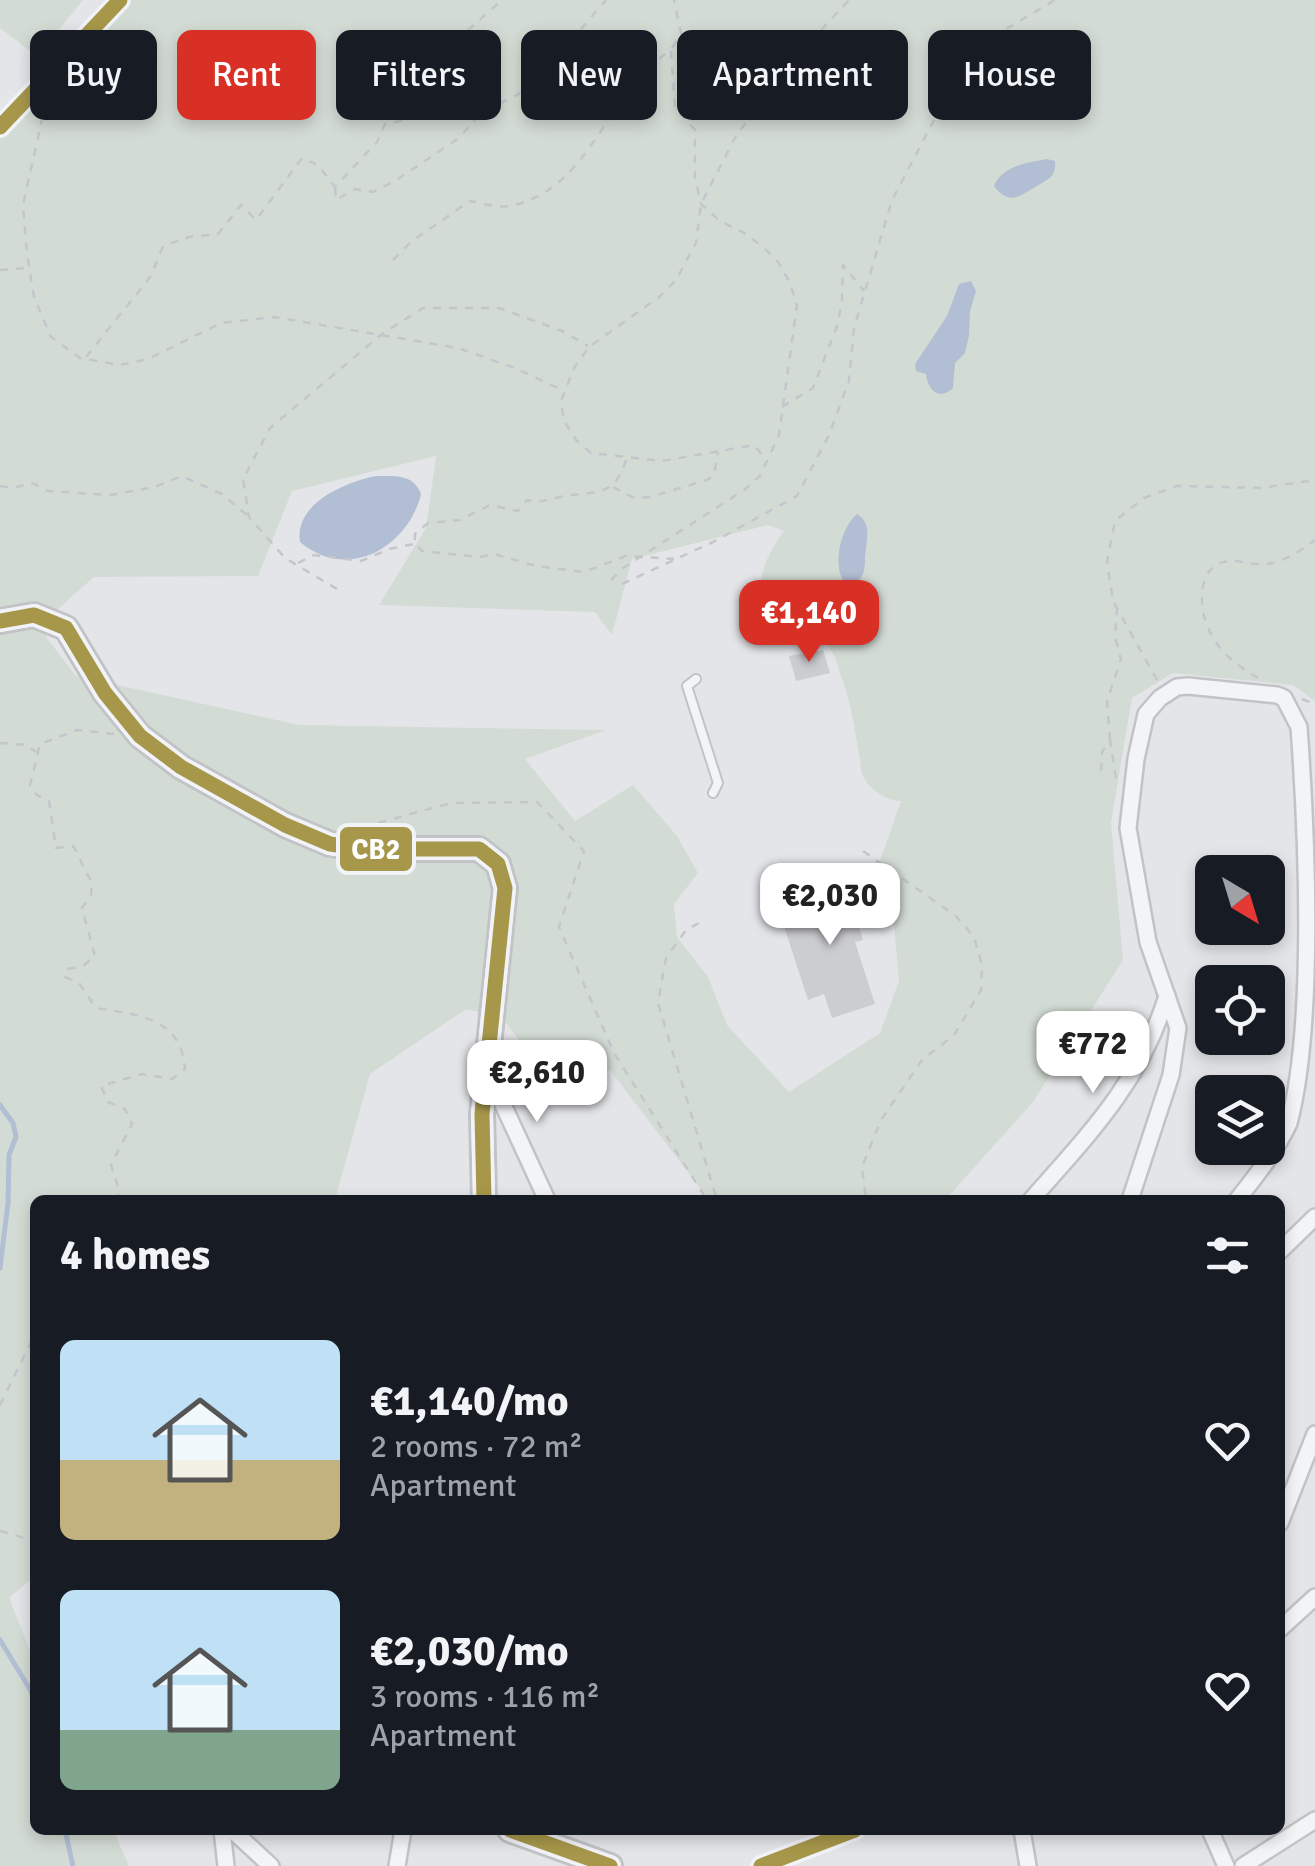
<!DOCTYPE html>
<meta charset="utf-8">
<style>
:root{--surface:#171b24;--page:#20242c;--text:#f1f3f6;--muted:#9ea1a6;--accent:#d93025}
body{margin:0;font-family:Signika,sans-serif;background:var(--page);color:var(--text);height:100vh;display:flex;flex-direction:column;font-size:38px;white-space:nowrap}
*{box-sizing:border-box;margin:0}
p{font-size:32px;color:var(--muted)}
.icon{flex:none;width:55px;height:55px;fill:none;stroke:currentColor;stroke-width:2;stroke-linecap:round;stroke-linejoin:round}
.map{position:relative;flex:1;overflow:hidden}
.drawer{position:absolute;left:30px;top:1195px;width:1255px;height:640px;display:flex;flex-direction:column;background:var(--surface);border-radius:15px;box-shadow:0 5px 15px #0003}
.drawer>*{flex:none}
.banner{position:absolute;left:30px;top:30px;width:1255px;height:90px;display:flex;gap:20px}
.needle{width:65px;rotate:142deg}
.controls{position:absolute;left:1195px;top:855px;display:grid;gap:20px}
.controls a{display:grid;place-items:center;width:90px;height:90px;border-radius:15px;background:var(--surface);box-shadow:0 5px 15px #0003;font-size:50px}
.price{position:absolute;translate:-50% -85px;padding:0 22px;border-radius:20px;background:#fff;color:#222;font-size:32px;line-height:65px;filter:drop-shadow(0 2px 5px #0008)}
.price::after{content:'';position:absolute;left:50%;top:60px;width:30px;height:22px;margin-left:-15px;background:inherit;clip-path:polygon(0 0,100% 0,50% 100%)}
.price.current{background:var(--accent);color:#fff}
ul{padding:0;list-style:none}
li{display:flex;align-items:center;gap:30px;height:250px;padding:0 30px}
li span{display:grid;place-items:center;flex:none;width:280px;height:200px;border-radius:15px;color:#555}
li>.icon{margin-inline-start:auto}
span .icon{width:120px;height:120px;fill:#fffc;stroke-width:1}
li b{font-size:42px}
h2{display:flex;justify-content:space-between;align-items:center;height:120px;padding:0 30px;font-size:42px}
.pill{padding:0 35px;border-radius:15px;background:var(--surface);box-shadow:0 5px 15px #0003;font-size:35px;line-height:90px}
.pill.current{background:var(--accent);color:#fff}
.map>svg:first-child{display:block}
</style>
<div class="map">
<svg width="1315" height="1866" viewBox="0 0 1315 1866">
<rect width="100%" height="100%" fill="#e4e5e8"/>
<g fill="#d3dcd4" fill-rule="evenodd">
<polygon points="0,0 83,0 37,56 0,28"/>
<path d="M128 0H1315V701L1293 685 1173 673 1132 698 1111 823 1123 960 1033 1102 945 1200H709L610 1070 558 1095 502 1017 466 1009 370 1074 335 1200H35V1576L9 1598 35 1663V1830H113L129 1866H0V133L117 15ZM436 456 426 528 379 605 595 612 612 635 632 559 768 525 784 531C759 565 746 601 793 627 804 634 819 635 827 645 834 652 837 663 840 673 850 699 855 728 859 756 861 762 860 773 864 778 870 790 889 802 901 801L875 875 894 925 899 981 880 1033 789 1092 727 1025 708 977 677 937 674 904 698 873 677 836 633 785 575 821 525 759 606 730 299 725 76 676 46 637 59 608 94 577 258 576 292 491Z"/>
</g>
<g fill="#b2bed4">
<path d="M1047 159 1055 161C1056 177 1049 179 1037 186 1020 195 1010 207 994 186 1003 165 1027 163 1047 159Z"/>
<path d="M971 281 976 291 970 311 969 336 965 353 955 363 953 388C939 401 928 391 926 374L916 371 915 364 947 316 959 284Z"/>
<path d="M376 476C395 476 414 474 421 494 408 548 347 582 300 542 294 503 346 482 376 476Z"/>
<path d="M857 514C873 524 866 541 865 558 865 573 863 585 844 582 832 563 841 528 857 514Z"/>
</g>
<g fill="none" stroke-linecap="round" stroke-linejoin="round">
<g stroke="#b2bed4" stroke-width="5">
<polyline points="0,1105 13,1123 16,1137 9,1155 8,1203 0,1268"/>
<polyline points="0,1640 31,1691 35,1705"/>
<polyline points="65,1830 73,1866"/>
</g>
</g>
<g fill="#cccdd1">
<polygon points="823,650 830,673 796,681 789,656"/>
<polygon points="858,882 868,913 856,917 863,940 855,942 875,1004 832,1018 824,994 808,1000 778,908"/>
</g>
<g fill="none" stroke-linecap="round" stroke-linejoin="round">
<defs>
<polyline id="lane" points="696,679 687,686 718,783 713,793"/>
<g id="street">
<polyline points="0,127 120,0"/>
<polyline points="488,1072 547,1200"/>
<path d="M1031 1200C1089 1134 1140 1083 1167 996"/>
<path d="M1130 1200 1171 1075 1178 1028 1148 942 1128 828 1136 759 1146 714 1160 698 1177 687 1188 686 1277 695 1284 698 1299 727C1307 837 1315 1024 1289 1123 1276 1151 1256 1176 1237 1200"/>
<polyline points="1280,1251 1315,1217"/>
<polyline points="1280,1523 1315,1434"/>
<polyline points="1280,1629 1315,1597"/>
<polyline points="222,1830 226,1866"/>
<polyline points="232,1830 271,1866"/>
<polyline points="1022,1830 1028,1866"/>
<polyline points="1210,1830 1226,1866"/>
<polyline points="397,1866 403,1830"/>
<polyline points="761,1866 855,1830"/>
<polyline points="1243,1866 1315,1820"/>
</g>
<g id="secondary">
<polyline points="0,621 34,615 66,628 105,693 140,736 181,767 285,825 330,844 364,849 479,849 498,864 505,888 482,1114 484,1200"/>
<polyline points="510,1830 610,1866"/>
</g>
</defs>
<use href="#lane" stroke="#c2c3c6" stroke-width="12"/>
<use href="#street" stroke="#c2c3c6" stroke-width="20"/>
<use href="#secondary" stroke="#c2c3c6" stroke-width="28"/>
<g stroke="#c5c6cb" stroke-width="2.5" stroke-dasharray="8 8" stroke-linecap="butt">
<polyline points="672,48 681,34 674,0"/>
<polyline points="46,101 23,205 27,254 34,297 51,337 80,358 120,365 148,359 221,323 274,317 458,348 515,368 562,390"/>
<polyline points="335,188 336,200 355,189 373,192 398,179 459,138 481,113 530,88 606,0"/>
<path d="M393 260 412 241 470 201C482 203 497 208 509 206 591 191 604 94 671 50L675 108 695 130V177L701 204 721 222 741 231 762 246 778 262 790 283 797 305 779 435 768 459"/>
<polyline points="0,270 28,268"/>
<polyline points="86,357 151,276 163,246 189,237 218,234 241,205 256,220 302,158 318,165 335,187 377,142 385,124 410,119 424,99 443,42 468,30 502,0"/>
<polyline points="782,407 813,388 837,326 842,302 843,265 864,291"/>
<path d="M626 460C614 500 592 490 560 497 547 500 540 503 527 500L518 511 490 505 460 520 428 523 415 534V543L422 551 480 557 494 554 536 566 584 572 626 556 674 559"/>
<polyline points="0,486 13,488 32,483 48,491 110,495 155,487 182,476 222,494 248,516"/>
<polyline points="613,487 634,498 650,497 707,480 714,475 718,452"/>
<polyline points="298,563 314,555 361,561 389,549 414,544"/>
<polyline points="611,580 623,568 744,490 760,476 767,461 754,445 662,461 591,453 576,440 564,421 561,401 574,368 589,347 659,297 676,280 696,243 701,204 737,134 810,42 849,0"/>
<polyline points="622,584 713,542 797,496 829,435 849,381 854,328 892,200 971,50 1055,0"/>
<polyline points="337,589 285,558 249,517 243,479 270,428 382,334 423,308 499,308 562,331 588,346"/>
<path d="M1258 678C1231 662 1213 647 1204 616 1199 594 1201 564 1229 561 1241 560 1255 566 1267 564 1284 562 1302 550 1315 540"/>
<polyline points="1157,680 1113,601 1107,562 1115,521 1144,498 1177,486 1261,488 1315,480"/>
<polyline points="1302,699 1315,704"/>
<path d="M114 734 77 730 40 744 30 785 37 795 49 801 56 848 73 846C82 857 81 869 92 881L91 895 82 908 95 956 83 966 68 969 65 977 79 983 96 1008C138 1015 181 1017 185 1069L172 1079 142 1074 101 1086 108 1102 125 1109 132 1124 111 1165 119 1190 118 1200"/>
<polyline points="1110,740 1107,701 1121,659 1115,637 1117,609"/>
<polyline points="0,743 26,745 36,752"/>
<polyline points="1101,771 1102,752 1110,740 1117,785"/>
<polyline points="363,827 451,803 537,802 584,851 559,927 614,1053 707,1200"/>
<polyline points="863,851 956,916 974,937 982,965 981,990 954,1035 922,1060 881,1120 862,1167 866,1200"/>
<polyline points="699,923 686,930 666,958 658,1003 717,1200"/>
<polyline points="0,1405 35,1334"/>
<polyline points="0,1531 35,1541"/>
</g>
<use href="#lane" stroke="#f3f4f6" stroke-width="8"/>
<use href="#street" stroke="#f3f4f6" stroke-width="15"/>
<use href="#secondary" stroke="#f7f7f7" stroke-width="22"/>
<defs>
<g id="bus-1">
<polyline points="0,127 120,0"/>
<polyline points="0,621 34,615 66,628 105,693 140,736 181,767 285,825 330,844 364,849 479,849 498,864 505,888 482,1114 484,1200"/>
<polyline points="510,1830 610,1866"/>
<polyline points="761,1866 855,1830"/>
</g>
</defs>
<use href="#bus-1" stroke="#f1f3f8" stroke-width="22"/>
<use href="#bus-1" stroke="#a6974a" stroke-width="15"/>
</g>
<rect stroke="#f1f3f8" stroke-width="4" x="338" y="825" width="76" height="48" rx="10" fill="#a6974a"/>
<g font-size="28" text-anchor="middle" font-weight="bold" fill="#fff">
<text x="376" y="859">CB2</text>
</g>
</svg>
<div class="controls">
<a><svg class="needle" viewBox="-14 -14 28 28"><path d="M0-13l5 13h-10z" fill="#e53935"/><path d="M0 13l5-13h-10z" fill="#9ea1a6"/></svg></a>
<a><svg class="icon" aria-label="locate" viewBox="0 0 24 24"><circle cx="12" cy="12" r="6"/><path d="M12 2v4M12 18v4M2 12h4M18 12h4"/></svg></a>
<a><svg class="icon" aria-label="layers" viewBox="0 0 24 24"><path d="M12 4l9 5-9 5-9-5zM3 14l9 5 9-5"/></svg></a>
</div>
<b class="price current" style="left:809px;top:665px">€1,140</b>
<b class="price" style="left:830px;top:948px">€2,030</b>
<b class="price" style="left:1093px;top:1096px">€772</b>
<b class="price" style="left:537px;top:1125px">€2,610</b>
<div class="banner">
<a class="pill">Buy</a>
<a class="pill current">Rent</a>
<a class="pill">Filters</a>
<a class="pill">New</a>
<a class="pill">Apartment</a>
<a class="pill">House</a>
</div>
<section class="drawer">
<h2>4 homes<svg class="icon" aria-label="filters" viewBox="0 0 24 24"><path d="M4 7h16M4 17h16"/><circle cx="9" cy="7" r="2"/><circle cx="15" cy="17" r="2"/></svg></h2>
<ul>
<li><span style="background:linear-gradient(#bfe0f5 60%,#c2b280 0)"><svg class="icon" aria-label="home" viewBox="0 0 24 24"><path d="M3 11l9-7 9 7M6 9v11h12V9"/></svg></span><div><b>€1,140/mo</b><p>2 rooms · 72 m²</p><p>Apartment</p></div><svg class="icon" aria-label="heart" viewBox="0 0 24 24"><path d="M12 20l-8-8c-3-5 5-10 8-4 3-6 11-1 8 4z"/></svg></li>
<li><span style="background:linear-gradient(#bfe0f5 70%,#7fa58c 0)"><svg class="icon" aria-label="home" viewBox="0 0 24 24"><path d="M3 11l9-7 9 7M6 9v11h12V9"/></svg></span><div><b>€2,030/mo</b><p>3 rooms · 116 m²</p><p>Apartment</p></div><svg class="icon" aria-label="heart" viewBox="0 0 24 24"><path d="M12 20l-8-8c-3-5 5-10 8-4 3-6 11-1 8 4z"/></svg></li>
</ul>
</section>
</div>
